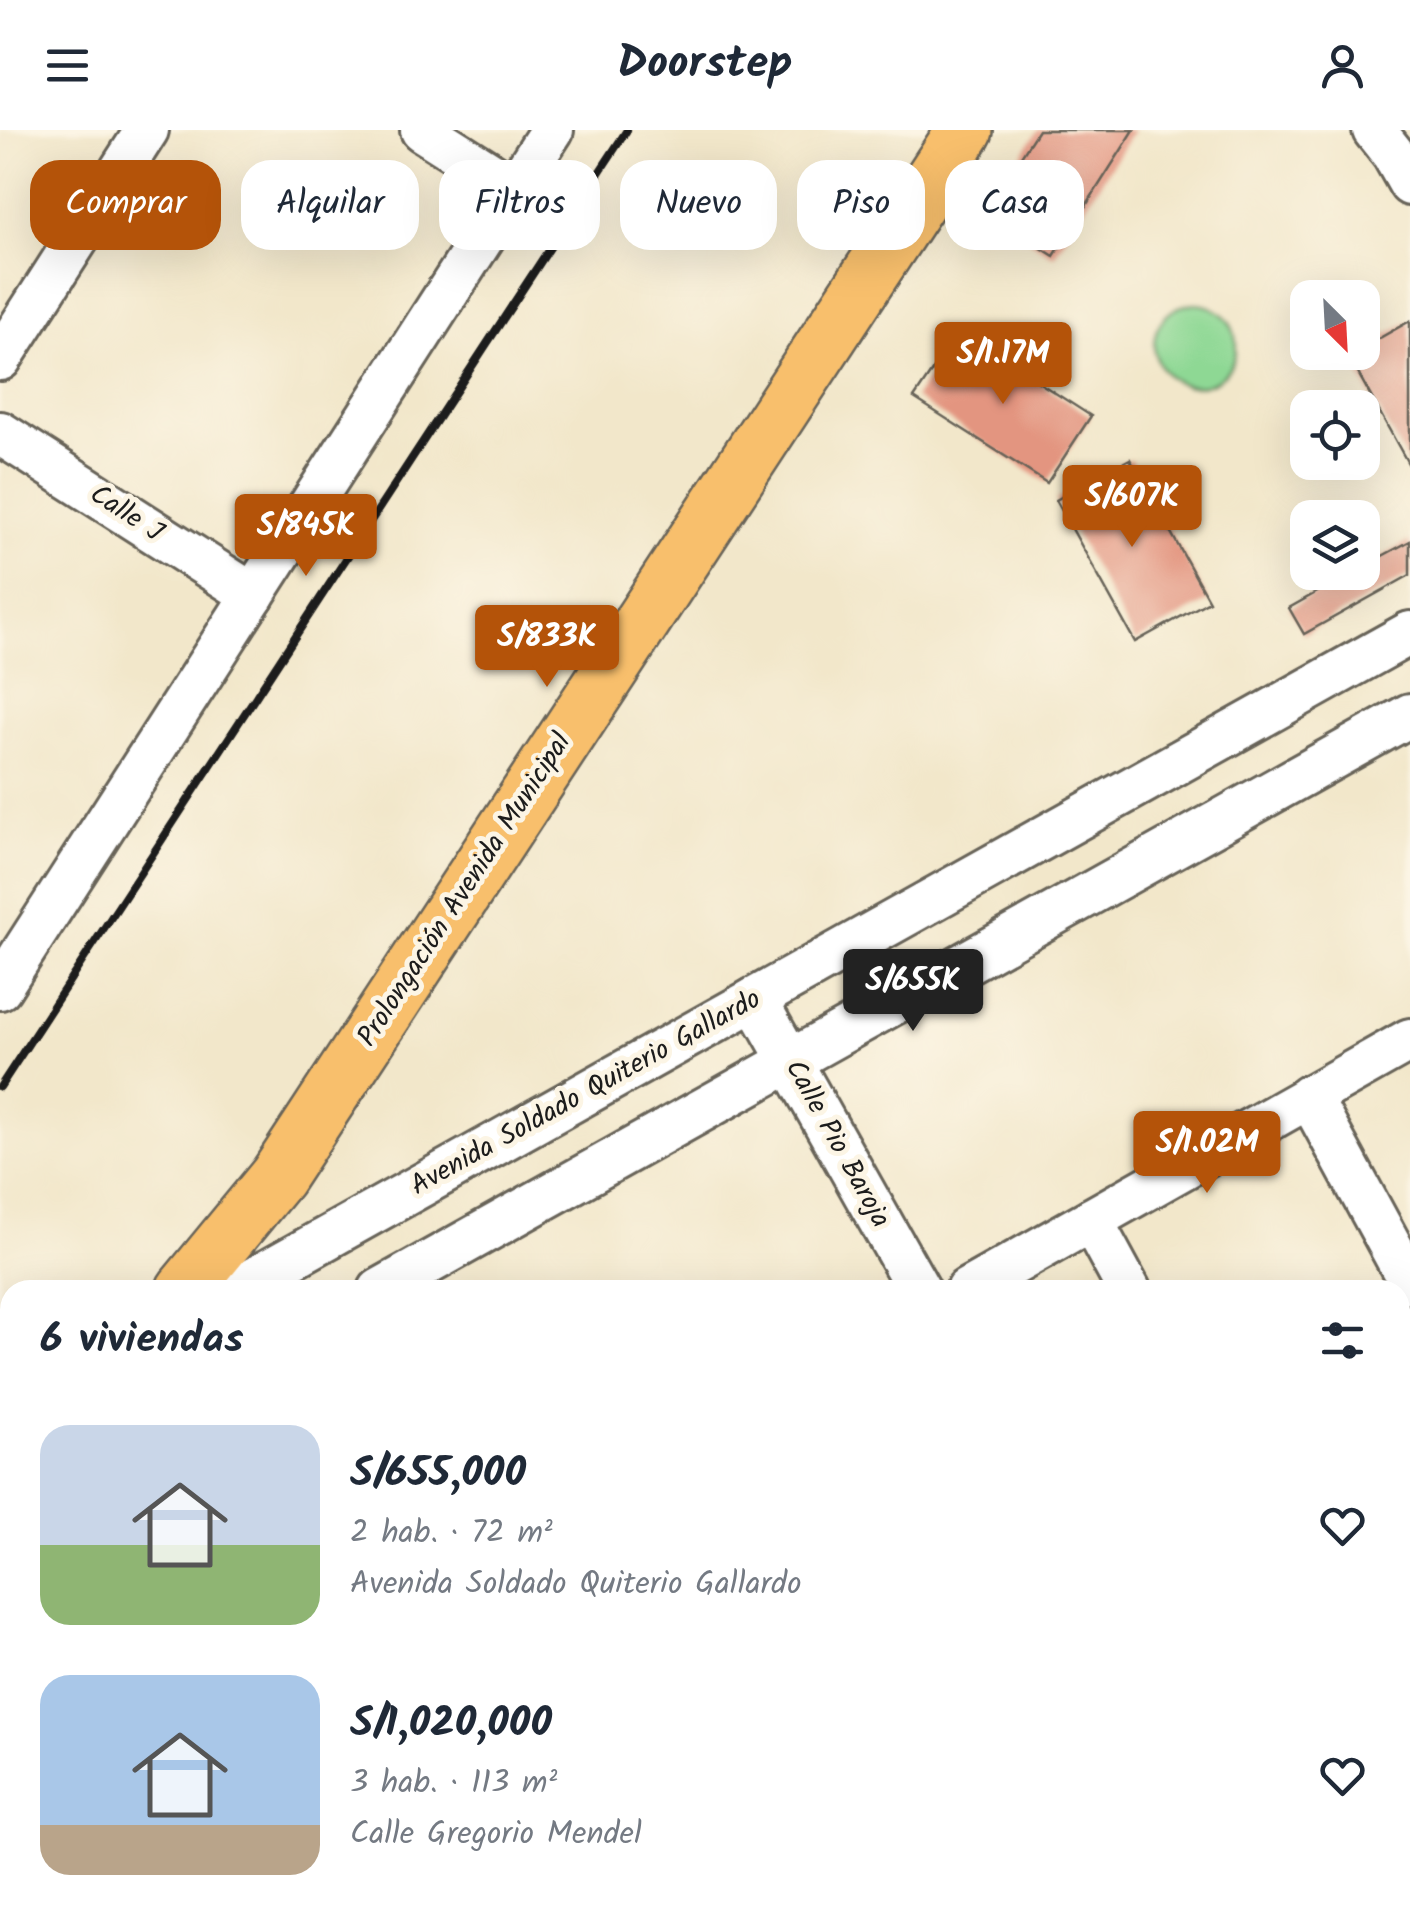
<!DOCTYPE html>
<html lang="es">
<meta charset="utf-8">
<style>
:root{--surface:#fff;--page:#f6f6f7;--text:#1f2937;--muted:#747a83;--accent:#b45309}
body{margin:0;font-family:Kalam,sans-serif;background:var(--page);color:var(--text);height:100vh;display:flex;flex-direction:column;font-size:38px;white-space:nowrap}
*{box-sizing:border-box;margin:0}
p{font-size:32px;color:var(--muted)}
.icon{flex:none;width:55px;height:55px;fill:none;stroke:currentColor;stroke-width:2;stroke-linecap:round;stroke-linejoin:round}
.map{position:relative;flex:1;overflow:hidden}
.panel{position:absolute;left:0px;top:1150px;width:1410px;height:642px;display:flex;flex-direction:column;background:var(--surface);border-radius:30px 30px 0 0;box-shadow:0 10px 40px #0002}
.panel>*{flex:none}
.guide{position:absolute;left:30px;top:30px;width:1350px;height:90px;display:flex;gap:20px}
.needle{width:65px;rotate:156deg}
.tools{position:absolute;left:1290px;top:150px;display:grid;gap:20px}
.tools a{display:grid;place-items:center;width:90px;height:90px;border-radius:20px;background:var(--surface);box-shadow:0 10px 40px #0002;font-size:50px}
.price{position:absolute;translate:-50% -85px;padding:0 22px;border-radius:10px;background:var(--accent);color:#fff;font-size:32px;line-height:65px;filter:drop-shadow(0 2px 5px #0008)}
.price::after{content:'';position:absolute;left:50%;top:60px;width:30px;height:22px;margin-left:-15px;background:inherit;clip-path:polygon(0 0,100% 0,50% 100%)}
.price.current{background:#222;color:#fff}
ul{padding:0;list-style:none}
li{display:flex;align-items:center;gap:30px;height:250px;padding:0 40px}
li span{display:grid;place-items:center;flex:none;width:280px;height:200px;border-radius:30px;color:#555}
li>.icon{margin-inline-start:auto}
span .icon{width:120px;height:120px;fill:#fffc;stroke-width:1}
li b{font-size:42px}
h2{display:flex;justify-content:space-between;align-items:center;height:120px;padding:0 40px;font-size:42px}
.pill{padding:0 35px;border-radius:30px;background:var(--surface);box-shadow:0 10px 40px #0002;font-size:35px;line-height:90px}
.pill.current{background:var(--accent);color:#fff}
header{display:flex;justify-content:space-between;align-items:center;height:130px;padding:0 40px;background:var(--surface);font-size:45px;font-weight:700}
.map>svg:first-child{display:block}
</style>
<header><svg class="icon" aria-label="menu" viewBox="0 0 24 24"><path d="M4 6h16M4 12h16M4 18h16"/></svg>Doorstep<svg class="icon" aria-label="person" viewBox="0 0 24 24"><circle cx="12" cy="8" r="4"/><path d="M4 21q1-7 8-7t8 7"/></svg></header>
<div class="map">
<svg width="1410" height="1792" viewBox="0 0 1410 1792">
<rect width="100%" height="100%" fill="#fcf5e5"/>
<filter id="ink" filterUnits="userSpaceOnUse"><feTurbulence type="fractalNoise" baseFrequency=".01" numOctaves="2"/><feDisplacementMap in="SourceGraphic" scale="20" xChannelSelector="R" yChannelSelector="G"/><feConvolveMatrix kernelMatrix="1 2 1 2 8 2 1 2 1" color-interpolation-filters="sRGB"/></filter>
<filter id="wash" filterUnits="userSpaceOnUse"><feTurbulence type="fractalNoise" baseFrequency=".0048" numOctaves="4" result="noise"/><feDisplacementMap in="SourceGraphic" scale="40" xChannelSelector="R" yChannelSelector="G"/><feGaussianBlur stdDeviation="2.25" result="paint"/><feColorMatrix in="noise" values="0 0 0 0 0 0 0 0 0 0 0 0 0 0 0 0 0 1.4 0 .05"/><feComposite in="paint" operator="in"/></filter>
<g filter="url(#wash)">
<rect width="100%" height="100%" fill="#f2e7ca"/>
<circle fill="#8ed894" stroke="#557a58" stroke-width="2.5" cx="1195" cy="215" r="41"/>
<g id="blocks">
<g fill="#e39580">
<polygon points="1038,0 1134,0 1054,126 985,82"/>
<polygon points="1410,191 1410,337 1348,225 1354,222 1362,222 1362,218"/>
<polygon points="959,201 1091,286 1047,353 914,268"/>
<polygon points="1130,329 1209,471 1135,512 1056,370"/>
<polygon points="1410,411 1410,445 1304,504 1289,478 1353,442 1362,442 1362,437"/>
<polygon points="1410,1577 1410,1792 1306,1792 1300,1782 1400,1782 1400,1583"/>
</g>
</g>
</g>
<g filter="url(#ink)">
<use href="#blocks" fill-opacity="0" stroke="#676359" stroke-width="2.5"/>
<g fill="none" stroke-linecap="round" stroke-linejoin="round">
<defs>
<g id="minor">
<polyline points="422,0 515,59"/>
<polyline points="1374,0 1393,24 1410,54"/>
<polyline points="0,229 147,0"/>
<polyline points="0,303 253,465"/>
<polyline points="0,858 552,0"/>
<polyline points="755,869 919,1160"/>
<polyline points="1309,966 1410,1152"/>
<polyline points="1091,1090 1129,1160"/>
<polyline points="234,1160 1410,503"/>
<polyline points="380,1160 1410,585"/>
<polyline points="967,1160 1410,910"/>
<polyline points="0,1478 10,1496"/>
<polyline points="1400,1562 1410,1556"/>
<polyline points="0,1629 10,1646"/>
<polyline points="86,1782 92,1792"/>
<polyline points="171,1782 176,1792"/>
<polyline points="474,1782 479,1792"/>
<polyline points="769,1782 774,1792"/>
<polyline points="1269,1782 1274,1792"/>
<polyline points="987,1792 1004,1782"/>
</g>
<g id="major">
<polyline points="184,1160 277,1047 965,0"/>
<polyline points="0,1377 10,1366"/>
</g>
</defs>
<use href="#minor" stroke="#676359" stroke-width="48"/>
<use href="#major" stroke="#676359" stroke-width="60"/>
<use href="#minor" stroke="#fff" stroke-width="42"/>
<use href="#major" stroke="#f8bf6c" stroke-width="55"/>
<polyline stroke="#1c1c1c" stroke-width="8" points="0,957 627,0"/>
</g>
</g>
<g text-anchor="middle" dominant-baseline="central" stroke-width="10" stroke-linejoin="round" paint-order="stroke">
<g font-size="28" fill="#1c1c1c" stroke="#fcf5e5">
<text transform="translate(126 384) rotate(33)">Calle J</text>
<text transform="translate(465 760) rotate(-57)">Prolongación Avenida Municipal</text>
<text transform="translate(586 963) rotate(-29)">Avenida Soldado Quiterio Gallardo</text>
<text transform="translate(837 1014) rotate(61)">Calle Pio Baroja</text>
</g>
</g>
</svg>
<div class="tools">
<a><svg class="needle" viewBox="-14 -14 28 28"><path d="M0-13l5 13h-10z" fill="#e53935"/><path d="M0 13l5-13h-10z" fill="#747a83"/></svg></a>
<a><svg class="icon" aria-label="locate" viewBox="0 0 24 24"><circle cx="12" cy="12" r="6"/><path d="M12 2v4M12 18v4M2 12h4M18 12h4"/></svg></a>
<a><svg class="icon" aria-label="layers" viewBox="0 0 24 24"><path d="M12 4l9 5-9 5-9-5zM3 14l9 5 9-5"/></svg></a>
</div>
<b class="price" style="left:1003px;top:277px">S/1.17M</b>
<b class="price" style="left:1132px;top:420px">S/607K</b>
<b class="price" style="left:306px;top:449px">S/845K</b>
<b class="price" style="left:547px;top:560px">S/833K</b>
<b class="price current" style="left:913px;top:904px">S/655K</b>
<b class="price" style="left:1207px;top:1066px">S/1.02M</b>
<div class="guide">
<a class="pill current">Comprar</a>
<a class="pill">Alquilar</a>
<a class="pill">Filtros</a>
<a class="pill">Nuevo</a>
<a class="pill">Piso</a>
<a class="pill">Casa</a>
</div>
<section class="panel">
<h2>6 viviendas<svg class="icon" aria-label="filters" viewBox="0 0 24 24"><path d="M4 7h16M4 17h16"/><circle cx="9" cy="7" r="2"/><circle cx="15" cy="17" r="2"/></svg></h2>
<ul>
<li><span style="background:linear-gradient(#c9d6e8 60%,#8fb573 0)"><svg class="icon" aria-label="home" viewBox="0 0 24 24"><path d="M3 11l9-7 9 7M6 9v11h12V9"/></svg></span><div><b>S/655,000</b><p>2 hab. · 72 m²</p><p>Avenida Soldado Quiterio Gallardo</p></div><svg class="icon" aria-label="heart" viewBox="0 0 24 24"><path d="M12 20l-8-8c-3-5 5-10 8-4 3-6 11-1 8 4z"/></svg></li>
<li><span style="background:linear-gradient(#a9c7e8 75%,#b9a48a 0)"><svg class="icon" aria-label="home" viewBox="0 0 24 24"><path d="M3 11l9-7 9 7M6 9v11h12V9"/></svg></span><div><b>S/1,020,000</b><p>3 hab. · 113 m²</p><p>Calle Gregorio Mendel</p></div><svg class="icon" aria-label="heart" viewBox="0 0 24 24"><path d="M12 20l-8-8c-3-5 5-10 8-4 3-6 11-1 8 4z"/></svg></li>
</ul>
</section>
</div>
